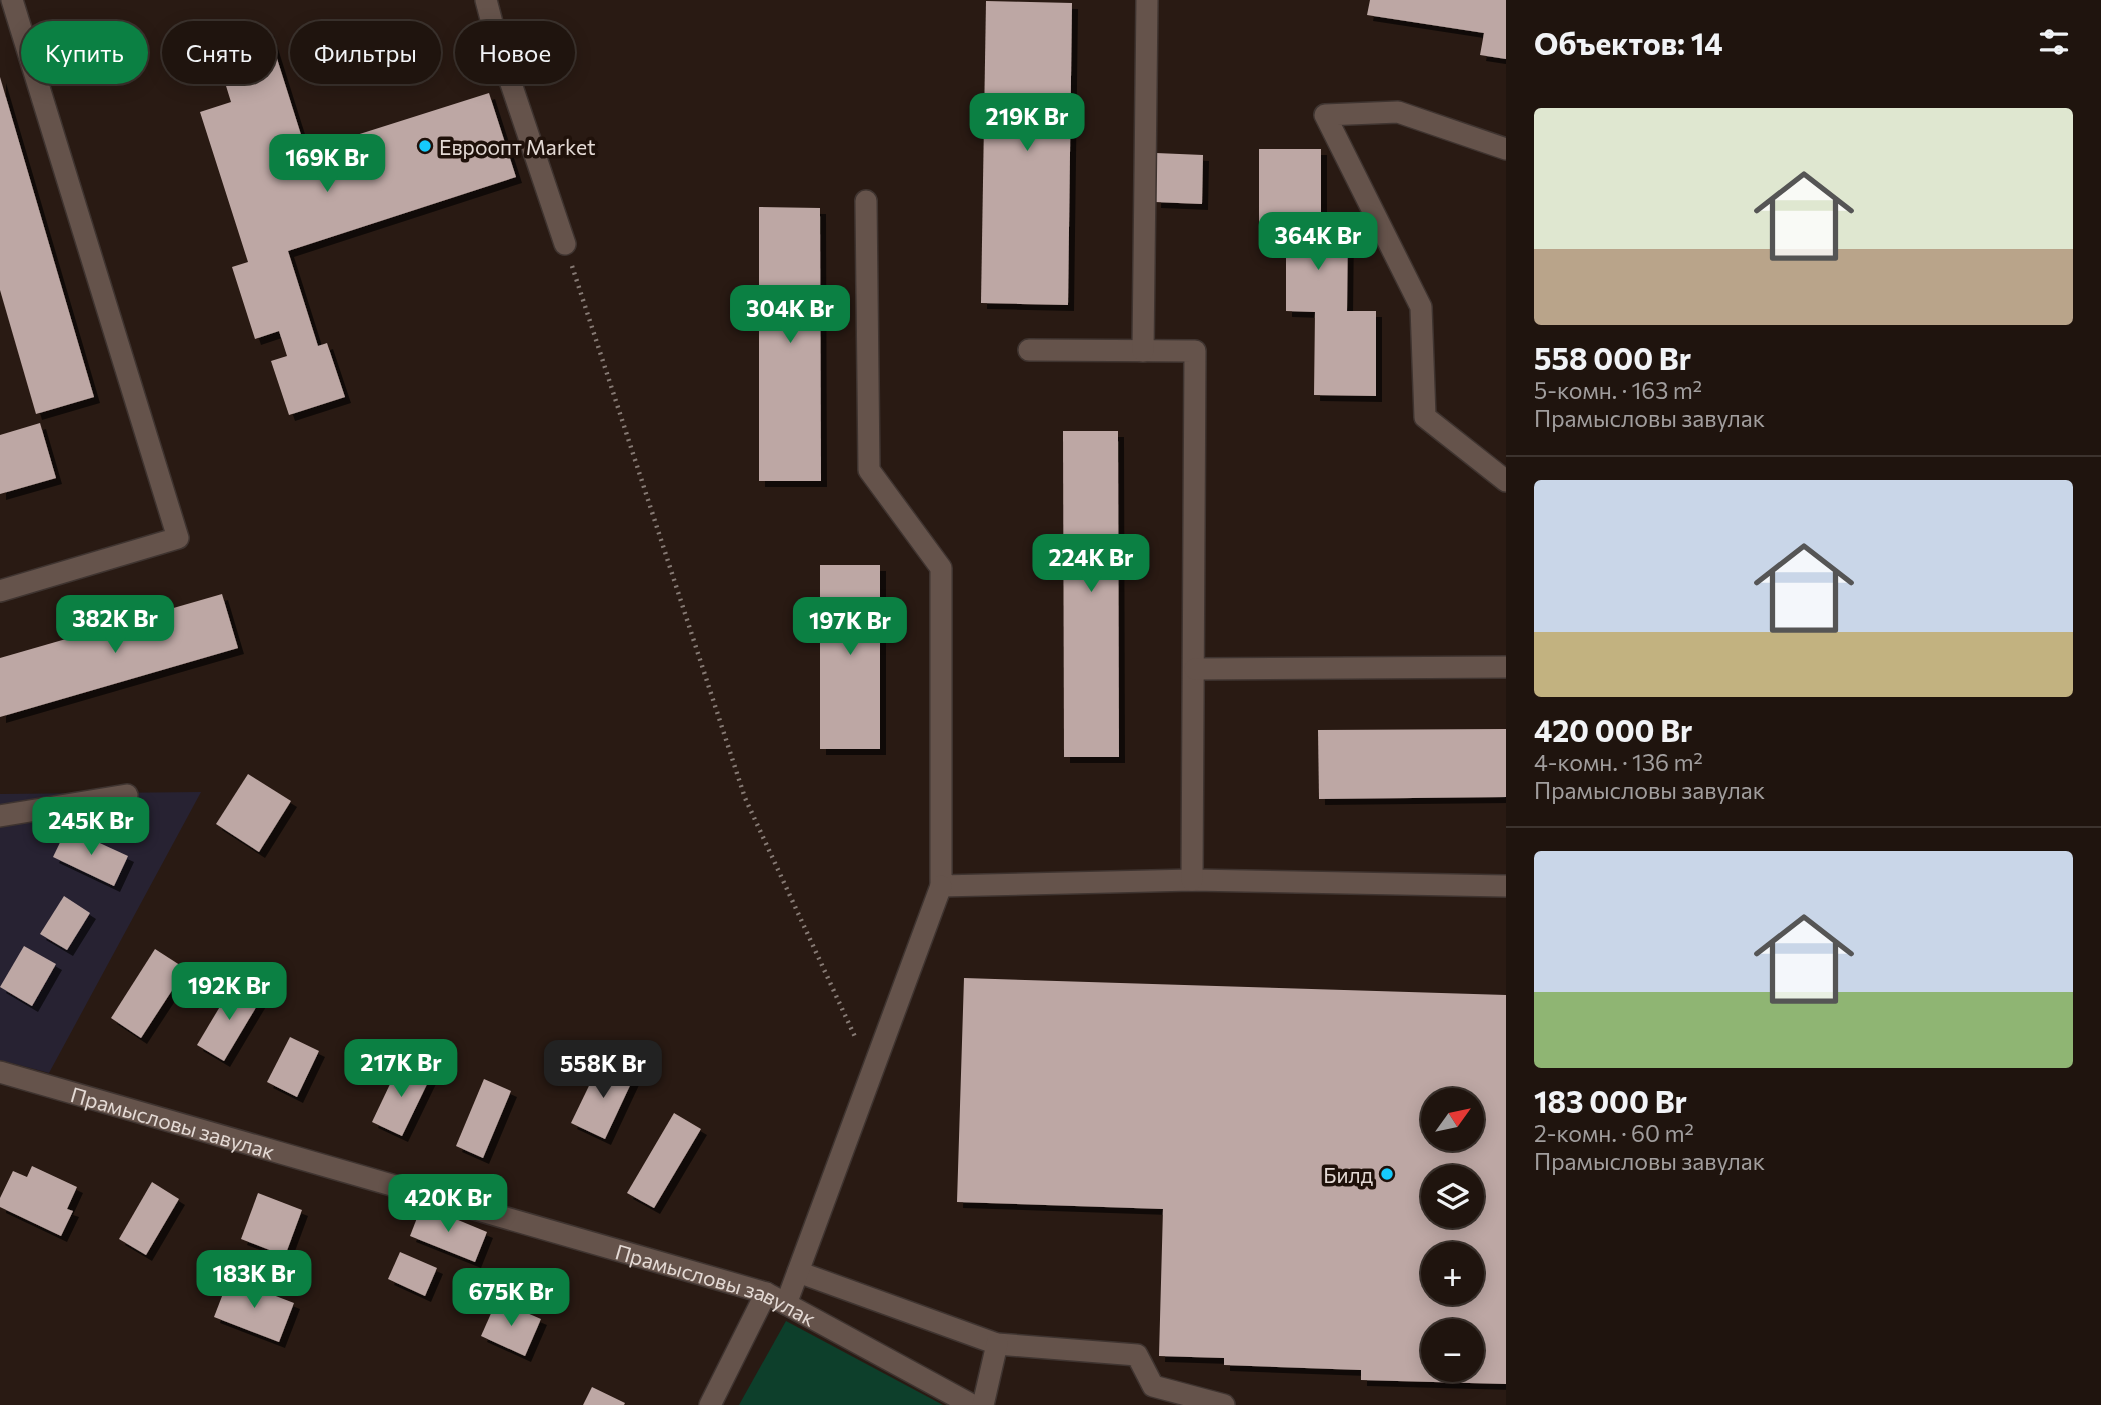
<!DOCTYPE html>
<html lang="ru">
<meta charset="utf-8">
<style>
:root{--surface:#1f140e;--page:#2c211c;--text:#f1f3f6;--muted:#a19e9e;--line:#3c332e;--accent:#0b8043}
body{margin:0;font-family:Commissioner,sans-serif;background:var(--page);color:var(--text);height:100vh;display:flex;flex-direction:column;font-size:26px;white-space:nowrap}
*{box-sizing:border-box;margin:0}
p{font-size:23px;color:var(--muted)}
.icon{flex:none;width:38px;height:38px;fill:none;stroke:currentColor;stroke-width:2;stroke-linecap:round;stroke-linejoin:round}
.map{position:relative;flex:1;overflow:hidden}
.panel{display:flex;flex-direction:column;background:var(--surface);width:595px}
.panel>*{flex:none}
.top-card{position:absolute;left:21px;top:21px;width:665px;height:63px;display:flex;gap:14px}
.needle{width:46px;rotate:57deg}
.buttons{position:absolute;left:1421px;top:1088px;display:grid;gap:14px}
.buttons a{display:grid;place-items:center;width:63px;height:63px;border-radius:50%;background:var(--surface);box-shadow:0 4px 18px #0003,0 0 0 2px var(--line);font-size:35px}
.price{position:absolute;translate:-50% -60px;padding:0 16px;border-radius:14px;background:var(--accent);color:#fff;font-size:23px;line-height:46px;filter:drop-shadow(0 2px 4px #0008)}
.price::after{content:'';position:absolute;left:50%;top:42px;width:21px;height:16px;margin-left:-10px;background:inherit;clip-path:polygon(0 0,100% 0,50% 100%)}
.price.current{background:#222;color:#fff}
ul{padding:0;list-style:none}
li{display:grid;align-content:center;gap:14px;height:371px;padding:0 28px}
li+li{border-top:2px solid var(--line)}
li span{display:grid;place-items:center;height:217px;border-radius:7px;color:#555}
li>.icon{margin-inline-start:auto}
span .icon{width:126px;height:126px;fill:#fffc;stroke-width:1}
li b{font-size:30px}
h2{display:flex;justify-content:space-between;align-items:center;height:84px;padding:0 28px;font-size:30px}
.pill{padding:0 24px;border-radius:32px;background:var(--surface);box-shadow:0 4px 18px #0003,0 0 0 2px var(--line);font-size:24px;line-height:63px}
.pill.current{background:var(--accent);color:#fff}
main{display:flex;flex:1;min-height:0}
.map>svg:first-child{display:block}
</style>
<main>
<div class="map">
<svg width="1506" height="1405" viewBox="0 0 1506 1405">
<defs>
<filter id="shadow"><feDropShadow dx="6" dy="6" stdDeviation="0" flood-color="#0009"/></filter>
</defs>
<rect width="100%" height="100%" fill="#291a13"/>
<polygon fill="#272232" points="201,792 49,1073 0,1060 0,794"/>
<polygon fill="#0d3f2b" points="786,1321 943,1405 739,1405"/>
<g fill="#bda7a4" fill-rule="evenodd" filter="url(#shadow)">
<polygon points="1370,0 1506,0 1506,59 1480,55 1484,33 1367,15"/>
<polygon points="986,1 1072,3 1068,305 981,303"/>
<polygon points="268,30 303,141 281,148 284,158 489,93 516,177 288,251 318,346 327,343 345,397 289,415 271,361 287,356 279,331 255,339 232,267 248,262 200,112 231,102 214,47"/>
<polygon points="0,77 94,397 36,414 0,290"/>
<polygon points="1259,149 1321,149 1321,224 1348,224 1347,311 1376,311 1376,396 1314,395 1315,312 1286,311 1286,227 1259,227"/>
<polygon points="1156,153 1203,155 1202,204 1155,202"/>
<polygon points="759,207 820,208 821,481 759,481"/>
<polygon points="40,423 56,478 0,494 0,435"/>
<polygon points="1063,431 1118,431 1119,757 1064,757"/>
<rect x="820" y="565" width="60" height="184"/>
<polygon points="222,594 238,648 0,717 0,658"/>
<polygon points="1506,729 1506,797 1319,799 1318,730"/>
<polygon points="248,774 291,801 259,852 216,824"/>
<polygon points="67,828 128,856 114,886 53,857"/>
<polygon points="64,896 90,913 67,950 40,934"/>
<polygon points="24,946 56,964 32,1006 0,987"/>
<polygon points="155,949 186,969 141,1038 111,1018"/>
<path d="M964 978 1506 995V1384L1361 1380V1370L1224 1365V1358L1159 1356 1163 1209 957 1202ZM1433 1101H1472V1139H1433ZM1433 1178H1472V1216H1433ZM1433 1255H1472V1293H1433ZM1433 1332H1472V1370H1433Z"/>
<polygon points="234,983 261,999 224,1061 197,1045"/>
<polygon points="290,1037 319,1051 297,1097 267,1082"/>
<polygon points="401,1061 431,1076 402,1136 372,1122"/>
<polygon points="601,1061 634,1077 605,1139 571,1123"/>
<polygon points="484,1079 511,1091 483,1158 456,1146"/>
<polygon points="674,1113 701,1129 654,1208 627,1193"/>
<polygon points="32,1166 77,1187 67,1209 73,1211 61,1236 0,1207 0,1198 13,1171 27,1177"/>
<polygon points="152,1182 179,1199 146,1255 119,1239"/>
<polygon points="258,1193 302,1210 285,1256 241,1239"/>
<polygon points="422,1205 487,1232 475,1262 410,1236"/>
<polygon points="400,1252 437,1268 425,1296 388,1279"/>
<polygon points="229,1278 294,1303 279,1342 214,1317"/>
<polygon points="497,1300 541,1319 525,1356 481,1336"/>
<polygon points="592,1387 625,1403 624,1405 583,1405"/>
</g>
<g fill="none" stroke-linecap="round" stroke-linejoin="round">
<defs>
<g id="minor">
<polyline points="486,0 497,42 565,244"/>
<polyline points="1506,149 1398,112 1325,115 1421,307 1425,417 1506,481"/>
<polyline points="866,201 869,470 941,568 941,886 1192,880 1506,886"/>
<polyline points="1029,350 1195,351 1192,880"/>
<polyline points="1143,351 1147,0"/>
<polyline points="0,591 178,538 12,0"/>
<polyline points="1195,669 1506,667"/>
<polyline points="0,816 127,795"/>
<path id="s1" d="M0 1072 766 1293 972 1405"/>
<polyline points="798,1272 997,1344 1137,1355 1153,1386 1224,1405"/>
<polyline points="786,1304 941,886"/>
<polyline points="710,1405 766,1293"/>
<polyline points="983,1405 997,1344"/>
</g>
</defs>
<use href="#minor" stroke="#3f3430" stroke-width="24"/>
<polyline stroke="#867a74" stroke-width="4.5" stroke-dasharray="2 5" stroke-linecap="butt" points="572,266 745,798 856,1039"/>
<use href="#minor" stroke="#65534b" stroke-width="21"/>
</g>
<g fill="#16cafb" stroke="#1f110a" stroke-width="2.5">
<circle cx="425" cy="146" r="7"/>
<circle cx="1387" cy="1174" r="7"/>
</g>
<g text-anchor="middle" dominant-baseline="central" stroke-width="7" stroke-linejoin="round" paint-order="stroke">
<g font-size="21" fill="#e4dad5" stroke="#1f110a" text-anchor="start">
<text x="439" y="146">Евроопт Market</text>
<text x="1373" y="1174" text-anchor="end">Билд</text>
</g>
<g font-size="21" fill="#e4dad5" stroke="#1f110a">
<text stroke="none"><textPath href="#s1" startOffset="180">Прамысловы завулак</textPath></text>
<text stroke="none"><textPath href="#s1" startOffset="747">Прамысловы завулак</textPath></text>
</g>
</g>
</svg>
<div class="buttons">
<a><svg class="needle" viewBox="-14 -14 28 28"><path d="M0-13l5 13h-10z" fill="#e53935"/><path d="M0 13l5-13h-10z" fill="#a19e9e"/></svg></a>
<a><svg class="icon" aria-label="layers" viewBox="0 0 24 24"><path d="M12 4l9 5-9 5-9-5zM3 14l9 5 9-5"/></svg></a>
<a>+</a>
<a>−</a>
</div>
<b class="price" style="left:1027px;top:153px">219K Br</b>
<b class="price" style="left:327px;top:194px">169K Br</b>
<b class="price" style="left:1318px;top:272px">364K Br</b>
<b class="price" style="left:790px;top:345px">304K Br</b>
<b class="price" style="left:1091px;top:594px">224K Br</b>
<b class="price" style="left:115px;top:655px">382K Br</b>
<b class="price" style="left:850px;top:657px">197K Br</b>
<b class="price" style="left:91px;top:857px">245K Br</b>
<b class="price" style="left:229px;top:1022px">192K Br</b>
<b class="price" style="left:401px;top:1099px">217K Br</b>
<b class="price current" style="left:603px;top:1100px">558K Br</b>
<b class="price" style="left:448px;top:1234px">420K Br</b>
<b class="price" style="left:254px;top:1310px">183K Br</b>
<b class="price" style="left:511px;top:1328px">675K Br</b>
<div class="top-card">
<a class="pill current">Купить</a>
<a class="pill">Снять</a>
<a class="pill">Фильтры</a>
<a class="pill">Новое</a>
</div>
</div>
<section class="panel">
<h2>Объектов: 14<svg class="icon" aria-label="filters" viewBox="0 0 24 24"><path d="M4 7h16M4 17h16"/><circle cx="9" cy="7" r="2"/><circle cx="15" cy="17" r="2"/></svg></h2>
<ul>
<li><span style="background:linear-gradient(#dfe7d0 65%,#b9a48a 0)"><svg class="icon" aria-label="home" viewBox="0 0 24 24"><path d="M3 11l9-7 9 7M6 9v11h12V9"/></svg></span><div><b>558 000 Br</b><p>5-комн. · 163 m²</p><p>Прамысловы завулак</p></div></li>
<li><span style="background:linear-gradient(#c9d6e8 70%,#c2b280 0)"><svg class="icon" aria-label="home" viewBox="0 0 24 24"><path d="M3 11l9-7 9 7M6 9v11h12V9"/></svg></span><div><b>420 000 Br</b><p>4-комн. · 136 m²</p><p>Прамысловы завулак</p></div></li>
<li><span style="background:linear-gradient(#c9d6e8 65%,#8fb573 0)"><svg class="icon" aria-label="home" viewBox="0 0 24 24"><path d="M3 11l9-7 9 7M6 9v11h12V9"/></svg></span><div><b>183 000 Br</b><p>2-комн. · 60 m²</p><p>Прамысловы завулак</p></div></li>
</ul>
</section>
</main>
